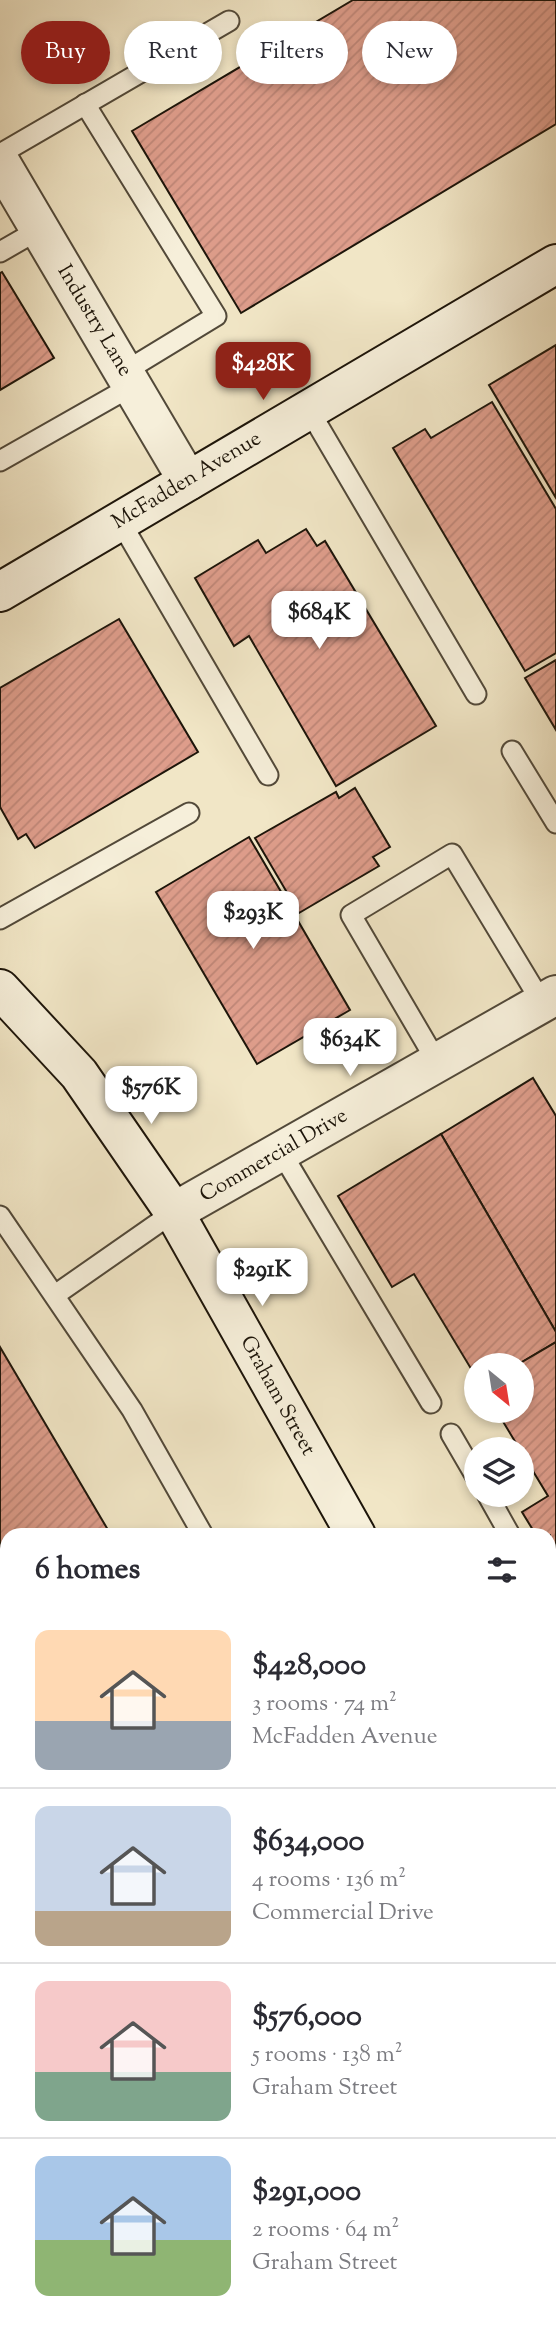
<!DOCTYPE html>
<meta charset="utf-8">
<style>
:root{--surface:#fff;--page:#f7f7f7;--text:#2b2b33;--muted:#7c7c81;--line:#e1e1e2;--accent:#8f2418}
body{margin:0;font-family:"Sorts Mill Goudy",serif;background:var(--page);color:var(--text);height:100vh;display:flex;flex-direction:column;font-size:26px;white-space:nowrap}
*{box-sizing:border-box;margin:0}
p{font-size:23px;color:var(--muted)}
.icon{flex:none;width:38px;height:38px;fill:none;stroke:currentColor;stroke-width:2;stroke-linecap:round;stroke-linejoin:round}
.map{position:relative;flex:1;overflow:hidden}
.panel{position:absolute;left:0px;top:1528px;width:556px;height:800px;display:flex;flex-direction:column;background:var(--surface);border-radius:21px 21px 0 0;box-shadow:0 4px 10px #0003}
.panel>*{flex:none}
.hud{position:absolute;left:21px;top:21px;width:514px;height:63px;display:flex;gap:14px}
.needle{width:46px;rotate:150deg}
.controls{position:absolute;left:464px;top:1353px;display:grid;gap:14px}
.controls a{display:grid;place-items:center;width:70px;height:70px;border-radius:50%;background:var(--surface);box-shadow:0 4px 10px #0003;font-size:35px}
.price{position:absolute;translate:-50% -60px;padding:0 16px;border-radius:14px;background:#fff;color:#222;font-size:23px;line-height:46px;filter:drop-shadow(0 2px 4px #0008)}
.price::after{content:'';position:absolute;left:50%;top:42px;width:21px;height:16px;margin-left:-10px;background:inherit;clip-path:polygon(0 0,100% 0,50% 100%)}
.price.on{background:var(--accent);color:#fff}
ul{padding:0;list-style:none}
li{display:flex;align-items:center;gap:21px;height:175px;padding:0 35px}
li+li{border-top:2px solid var(--line)}
li span{display:grid;place-items:center;flex:none;width:196px;height:140px;border-radius:14px;color:#555}
li>.icon{margin-inline-start:auto}
span .icon{width:84px;height:84px;fill:#fffc;stroke-width:1}
li b{font-size:30px}
h2{display:flex;justify-content:space-between;align-items:center;height:84px;padding:0 35px;font-size:30px}
.tag{padding:0 24px;border-radius:32px;background:var(--surface);box-shadow:0 4px 10px #0003;font-size:24px;line-height:63px}
.tag.on{background:var(--accent);color:#fff}
.map>svg:first-child{display:block}
</style>
<div class="map">
<svg width="556" height="2327" viewBox="0 0 556 2327">
<defs>
<pattern id="building-hatch" width="6" height="6" patternUnits="userSpaceOnUse" patternTransform="scale(1.75)"><rect width="6" height="6" fill="#de9d8b"/><path d="M-1 1l2-2M0 6l6-6M5 7l2-2" fill="none" stroke="#be8677"/></pattern>
</defs>
<rect width="100%" height="100%" fill="#f1e6c6"/>
<filter id="stains"><feTurbulence type="fractalNoise" baseFrequency=".00286" numOctaves="4"/><feColorMatrix values="0 0 0 0 .2 0 0 0 0 .09 0 0 0 0 .02 0 0 0 .5 -.17"/></filter>
<radialGradient id="worn" r=".72"><stop offset=".6" stop-color="#630" stop-opacity="0"/><stop offset="1" stop-color="#630" stop-opacity=".3"/></radialGradient>
<g fill="url(#building-hatch)" stroke="#1d150a" stroke-width="2">
<polygon points="353,0 556,0 556,124 241,313 132,131"/>
<polygon points="2,272 54,358 0,390 0,273"/>
<polygon points="556,345 556,498 489,385"/>
<polygon points="492,402 556,509 556,653 525,671 393,448 425,429 431,438"/>
<polygon points="306,529 317,546 325,541 436,726 336,786 249,636 234,646 195,578 258,540 266,553"/>
<polygon points="119,619 198,752 35,848 26,834 18,839 0,807 0,688"/>
<polygon points="556,660 556,730 525,678"/>
<polygon points="355,788 390,847 373,857 379,866 299,913 255,838 336,792 339,798"/>
<polygon points="249,837 350,1010 257,1064 156,892"/>
<polygon points="533,1078 556,1116 556,1332 441,1134"/>
<polygon points="441,1134 556,1332 556,1342 517,1365 476,1365 476,1377 414,1274 392,1287 338,1196"/>
<polygon points="556,1342 556,1568 550,1557 550,1535 536,1535 522,1512 548,1496 496,1410 522,1410 522,1365 517,1365"/>
<polygon points="0,1347 111,1535 7,1535 7,1774 0,1778"/>
<polygon points="7,2035 7,2137 0,2125 0,2039"/>
<polygon points="550,2262 556,2273 556,2327 119,2327 115,2320 550,2320"/>
</g>
<g fill="none" stroke-linecap="round" stroke-linejoin="round">
<defs>
<g id="lane">
<polyline points="85,104 216,316 124,372"/>
<polyline points="0,154 229,21"/>
<polyline points="0,252 40,229"/>
<polyline points="309,410 476,694"/>
<polyline points="0,461 132,386"/>
<polyline points="120,521 268,775"/>
<polyline points="512,751 556,823"/>
<polyline points="0,919 189,813"/>
<polyline points="437,1062 351,915 452,854 542,1003"/>
<polyline points="281,1152 431,1403"/>
<polyline points="0,1216 132,1410 203,1535"/>
<polyline points="55,1295 174,1212"/>
<polyline points="451,1434 476,1477"/>
<polyline points="487,1494 510,1535"/>
<polyline points="550,1600 556,1611"/>
<polyline points="0,1834 7,1830"/>
<polyline points="0,1969 7,1965"/>
<polyline points="550,2140 556,2151"/>
</g>
<g id="street">
<polyline points="0,162 188,481"/>
<polyline points="174,1212 556,995"/>
<polyline points="550,1674 556,1671"/>
</g>
<g id="secondary">
<polyline points="0,592 556,264"/>
<polyline points="0,989 79,1074 174,1212 356,1535"/>
<polyline points="550,1872 556,1883"/>
</g>
</defs>
<use href="#lane" stroke="#524939" stroke-width="23"/>
<use href="#street" stroke="#524939" stroke-width="42"/>
<use href="#secondary" stroke="#1d150a" stroke-width="42"/>
<use href="#lane" stroke="#f6efda" stroke-width="19"/>
<use href="#street" stroke="#f6efda" stroke-width="38"/>
<use href="#secondary" stroke="#f6efda" stroke-width="38"/>
</g>
<g text-anchor="middle" dominant-baseline="central" stroke-width="5" stroke-linejoin="round" paint-order="stroke">
<g font-size="21" fill="#1d150a" stroke="#f6efda">
<text transform="translate(94 321) rotate(59)">Industry Lane</text>
<text transform="translate(187 481) rotate(-31)">McFadden Avenue</text>
<text transform="translate(274 1156) rotate(-30)">Commercial Drive</text>
<text transform="translate(277 1396) rotate(61)">Graham Street</text>
</g>
</g>
<rect width="100%" height="100%" filter="url(#stains)"/>
<rect width="100%" height="100%" fill="url(#worn)"/>
</svg>
<div class="controls">
<a><svg class="needle" viewBox="-14 -14 28 28"><path d="M0-13l5 13h-10z" fill="#e53935"/><path d="M0 13l5-13h-10z" fill="#7c7c81"/></svg></a>
<a><svg class="icon" aria-label="layers" viewBox="0 0 24 24"><path d="M12 4l9 5-9 5-9-5zM3 14l9 5 9-5"/></svg></a>
</div>
<b class="price on" style="left:263px;top:402px">$428K</b>
<b class="price" style="left:319px;top:651px">$684K</b>
<b class="price" style="left:253px;top:951px">$293K</b>
<b class="price" style="left:350px;top:1078px">$634K</b>
<b class="price" style="left:151px;top:1126px">$576K</b>
<b class="price" style="left:262px;top:1308px">$291K</b>
<div class="hud">
<a class="tag on">Buy</a>
<a class="tag">Rent</a>
<a class="tag">Filters</a>
<a class="tag">New</a>
</div>
<section class="panel">
<h2>6 homes<svg class="icon" aria-label="filters" viewBox="0 0 24 24"><path d="M4 7h16M4 17h16"/><circle cx="9" cy="7" r="2"/><circle cx="15" cy="17" r="2"/></svg></h2>
<ul>
<li><span style="background:linear-gradient(#ffd9b3 65%,#9aa5b1 0)"><svg class="icon" aria-label="home" viewBox="0 0 24 24"><path d="M3 11l9-7 9 7M6 9v11h12V9"/></svg></span><div><b>$428,000</b><p>3 rooms · 74 m²</p><p>McFadden Avenue</p></div></li>
<li><span style="background:linear-gradient(#c9d6e8 75%,#b9a48a 0)"><svg class="icon" aria-label="home" viewBox="0 0 24 24"><path d="M3 11l9-7 9 7M6 9v11h12V9"/></svg></span><div><b>$634,000</b><p>4 rooms · 136 m²</p><p>Commercial Drive</p></div></li>
<li><span style="background:linear-gradient(#f6c9c9 65%,#7fa58c 0)"><svg class="icon" aria-label="home" viewBox="0 0 24 24"><path d="M3 11l9-7 9 7M6 9v11h12V9"/></svg></span><div><b>$576,000</b><p>5 rooms · 138 m²</p><p>Graham Street</p></div></li>
<li><span style="background:linear-gradient(#a9c7e8 60%,#8fb573 0)"><svg class="icon" aria-label="home" viewBox="0 0 24 24"><path d="M3 11l9-7 9 7M6 9v11h12V9"/></svg></span><div><b>$291,000</b><p>2 rooms · 64 m²</p><p>Graham Street</p></div></li>
</ul>
</section>
</div>
